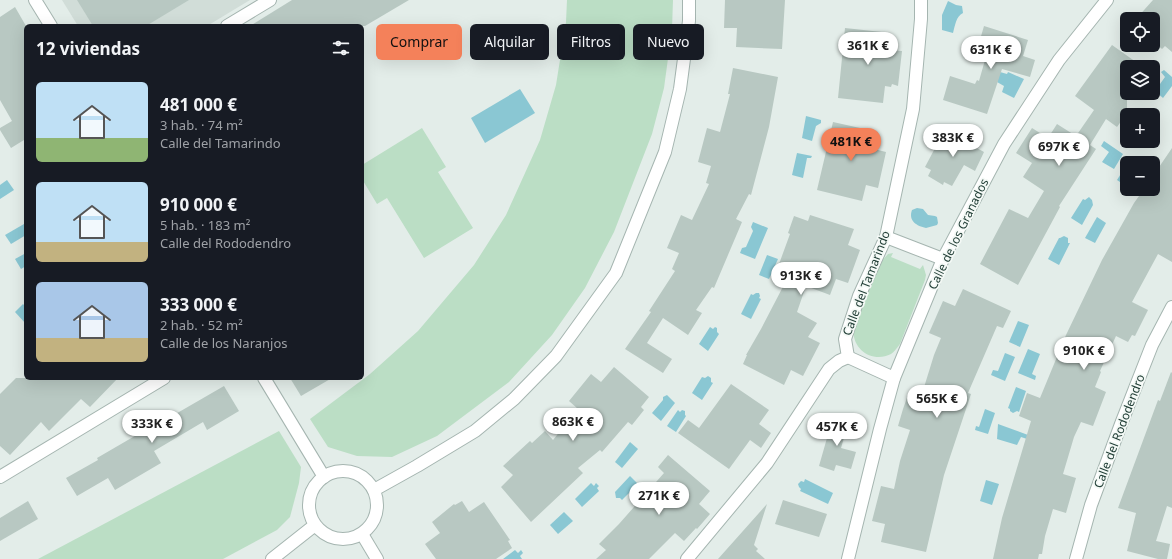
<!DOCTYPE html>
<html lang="es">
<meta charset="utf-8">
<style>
:root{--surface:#171b24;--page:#20242c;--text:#f1f3f6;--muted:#9ea1a6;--accent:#f4815a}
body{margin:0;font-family:"Noto Sans",sans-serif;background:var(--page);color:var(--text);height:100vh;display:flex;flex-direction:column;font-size:15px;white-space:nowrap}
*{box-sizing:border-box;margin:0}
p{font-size:13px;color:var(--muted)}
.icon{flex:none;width:22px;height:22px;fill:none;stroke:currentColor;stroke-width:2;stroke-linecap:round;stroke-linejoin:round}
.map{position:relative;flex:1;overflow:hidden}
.panel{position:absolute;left:24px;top:24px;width:340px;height:356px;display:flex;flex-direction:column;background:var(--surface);border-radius:6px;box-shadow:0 4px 16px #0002}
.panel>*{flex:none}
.top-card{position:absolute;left:376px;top:24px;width:380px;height:36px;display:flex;gap:8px}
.tools{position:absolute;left:1120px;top:12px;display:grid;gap:8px}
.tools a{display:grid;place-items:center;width:40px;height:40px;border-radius:6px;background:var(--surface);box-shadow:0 4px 16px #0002;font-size:20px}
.price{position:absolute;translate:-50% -34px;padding:0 9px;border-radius:14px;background:#fff;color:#222;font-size:13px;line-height:26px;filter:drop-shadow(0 1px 2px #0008)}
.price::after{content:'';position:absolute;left:50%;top:24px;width:12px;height:9px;margin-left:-6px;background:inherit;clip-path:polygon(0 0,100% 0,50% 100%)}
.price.active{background:var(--accent);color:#111}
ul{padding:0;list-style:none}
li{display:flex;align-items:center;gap:12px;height:100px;padding:0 12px}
li span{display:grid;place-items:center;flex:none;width:112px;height:80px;border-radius:6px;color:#555}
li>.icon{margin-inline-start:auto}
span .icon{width:48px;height:48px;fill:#fffc;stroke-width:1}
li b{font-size:17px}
h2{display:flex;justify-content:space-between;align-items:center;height:48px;padding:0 12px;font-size:17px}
.chip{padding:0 14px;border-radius:6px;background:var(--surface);box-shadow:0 4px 16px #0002;font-size:14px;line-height:36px}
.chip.active{background:var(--accent);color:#111}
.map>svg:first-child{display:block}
</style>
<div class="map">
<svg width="1172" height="559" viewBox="0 0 1172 559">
<rect width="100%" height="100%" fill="#e3ede9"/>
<polygon fill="#d1ddd8" points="62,0 250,0 207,26 78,26"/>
<g fill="#bbdec5">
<polygon points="567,0 673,0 672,29 664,88 652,134 614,232 585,288 552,335 509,382 437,436 392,457 357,456 328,447 310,419 370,374 418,331 474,265 506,215 540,140 556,85 566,22"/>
<polygon points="422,128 446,167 438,172 473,228 424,258 387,198 377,204 362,179 362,165"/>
<path d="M893 253 891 257 920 269 923 265 926 275 925 280 900 344C897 348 894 352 891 354 872 364 850 348 854 327L879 264 888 254Z"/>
<polygon points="279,431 301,467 299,483 290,517 277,530 223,559 38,559"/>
</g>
<g fill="#8ac7d3">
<path d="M948 1 956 5 962 6 963 13C956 16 955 26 953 33L942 30V15Z"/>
<polygon points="1164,70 1172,77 1172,86 1163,98 1155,91 1165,77 1161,72"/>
<polygon points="1000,72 1007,74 1008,72 1024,79 1014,98 1002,92 1004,86 997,82"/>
<polygon points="520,89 535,113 485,143 471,118"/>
<polygon points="806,116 821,120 821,123 816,126 812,141 802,138"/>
<polygon points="1104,141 1123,154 1114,169 1102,162 1109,152 1101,146"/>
<polygon points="797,153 812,156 811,158 807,158 803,178 792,175"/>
<polygon points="1127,164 1127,186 1126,186 1117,180"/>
<polygon points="7,180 14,190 0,199 0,185"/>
<polygon points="1089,197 1092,200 1093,205 1082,225 1071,218 1083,199 1085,200"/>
<path d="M917 208 923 209 928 215 935 216 937 217 938 223 937 225 926 228C917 226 908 221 912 210Z"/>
<polygon points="1097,217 1106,223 1095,243 1085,238"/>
<polygon points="753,222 768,228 755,259 740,253 742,248 746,247 753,231 751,227"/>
<polygon points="24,224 26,227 26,235 11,244 5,235"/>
<polygon points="1064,236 1068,238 1068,243 1070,243 1059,265 1048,259 1059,238 1060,238"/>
<polygon points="26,253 26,266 21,269 15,259"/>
<polygon points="767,255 778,259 769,279 759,275"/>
<polygon points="756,293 759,293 760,296 759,298 761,299 751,319 741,314 751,294 753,295"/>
<polygon points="23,304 26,307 26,324 15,312"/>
<polygon points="1018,321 1029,325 1020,347 1009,342"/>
<polygon points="710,327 713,329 715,327 717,328 717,332 719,334 708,351 699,344"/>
<polygon points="1028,349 1040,354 1032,374 1036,376 1035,380 1018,373"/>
<polygon points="1005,353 1015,357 1005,381 991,375 993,370 998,371"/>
<polygon points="708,376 711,378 711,382 713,383 702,400 692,393 702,377 705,378"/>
<polygon points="1016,387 1026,391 1019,412 1017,411 1013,413 1010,411 1010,409 1008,408"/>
<polygon points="667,395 675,403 661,421 652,413 663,400 663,397"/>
<polygon points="985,409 995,413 988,434 975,430 976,426 979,427"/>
<polygon points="678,410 680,412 682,410 685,411 685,415 686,416 676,432 667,426"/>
<polygon points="998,424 1028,435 1027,439 1021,437 1017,445 997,439"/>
<polygon points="630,442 638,449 622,468 615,462"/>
<polygon points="630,476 638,484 622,500 620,498 616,498 615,492"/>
<polygon points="805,479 833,493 828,504 800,491 801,489 799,487 798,484 801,481 804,482"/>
<polygon points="986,480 999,484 992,505 980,501"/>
<polygon points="591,483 594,486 596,483 599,486 597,488 599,491 582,507 575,499"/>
<polygon points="564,512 573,521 558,534 550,525"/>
<polygon points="515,550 518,553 521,550 523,553 520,556 522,559 503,559"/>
</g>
<g fill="#b8c8c2">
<polygon points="77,0 189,0 146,26 93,26"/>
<polygon points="292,0 409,0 365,26 250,26"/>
<polygon points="725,0 785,0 782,49 736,47 737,28 724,28"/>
<polygon points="1153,0 1172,0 1172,52 1165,46 1162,49 1153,41 1153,19 1136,19"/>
<polygon points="15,7 26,26 26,145 24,140 11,148 0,130 0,128 12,121 0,100 0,17"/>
<polygon points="984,26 1028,40 1023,56 1035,60 1030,77 1002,69 987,114 943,100 950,76 975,84 977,80 979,81 987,53 977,50"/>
<polygon points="845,28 891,33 889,50 902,51 898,86 892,84 891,87 885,86 883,103 838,98"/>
<polygon points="1112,45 1143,67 1127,67 1127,113 1117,127 1106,119 1090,145 1096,149 1059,206 1060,207 1018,285 980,264 1009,209 1028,218 1044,191 1023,177 1032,163 1016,153 1032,128 1048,138 1057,124 1076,136 1094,110 1075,96"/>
<polygon points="733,68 778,77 769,127 751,195 749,194 736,219 742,222 714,288 712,287 696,310 702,313 688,335 663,318 647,343 672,359 663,373 625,349 651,312 649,311 675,271 672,269 679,253 667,248 681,215 692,220 709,184 706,183 711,166 698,162 707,128 720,132 730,94 728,94"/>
<polygon points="833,122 878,132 874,149 886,152 878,188 866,185 862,201 817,190"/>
<polygon points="954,129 969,137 966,142 984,152 975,171 964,165 952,186 944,182 943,185 928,176 931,170 925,167 942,135 949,139"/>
<polygon points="1172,148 1172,262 1158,254 1132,302 1148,310 1135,336 1132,335 1128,342 1116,336 1100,371 1101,372 1095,387 1106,392 1093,426 1081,422 1074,437 1063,474 1076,478 1066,513 1053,509 1045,536 1042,554 1039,554 1038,559 993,559 1002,518 1031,421 1019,416 1027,393 1040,398 1066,335 1102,260 1134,203 1144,189 1153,189 1153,176"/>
<polygon points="810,215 854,229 848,245 860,250 848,283 836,279 830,295 806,286 797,312 817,323 808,337 820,343 803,376 791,370 784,385 743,364 747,355 746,355 761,329 787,279 775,275 790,234 788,233 794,216 808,221"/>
<polygon points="963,289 1011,311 1003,328 997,326 968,393 971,394 944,475 926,552 881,542 885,524 872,521 881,486 894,489 900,461 910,430 898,426 903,409 909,392 921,397 934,355 941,338 929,333 943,301 955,306"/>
<polygon points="614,367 649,397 641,407 644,410 632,425 628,422 602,452 600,450 578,468 583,473 531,522 501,487 513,475 503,466 530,441 532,443 545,431 553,440 578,409 569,401 591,374 601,382"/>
<polygon points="1171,372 1172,373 1172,508 1167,506 1156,541 1170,544 1167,559 1158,559 1127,551 1136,513 1118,508 1158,400 1160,401"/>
<polygon points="16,378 118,378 90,407 81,399 49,431 41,422 10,455 0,446 0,394"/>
<polygon points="290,378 332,378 301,396"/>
<polygon points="731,384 769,410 759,424 771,433 761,448 750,440 729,469 678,433 688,420 699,428"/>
<polygon points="224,386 239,411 207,430 203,422 154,451 161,463 115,490 108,478 77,496 66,478 98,460 97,458 140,433 141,434"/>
<polygon points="833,417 849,421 841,448 856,452 851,469 836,465 834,471 819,466"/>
<polygon points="668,455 710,491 699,504 710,514 697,529 696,528 684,541 675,533 649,559 596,559 606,550 599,544 619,524 664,473 658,467"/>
<polygon points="783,500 827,514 819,537 775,524"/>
<polygon points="28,501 38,519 0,541 0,518"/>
<polygon points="462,501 469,512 484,502 510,540 508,541 512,548 496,559 436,559 425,544 440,533 432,522 454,504 455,505"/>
<polygon points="767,504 754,545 758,549 756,551 765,559 718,559"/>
</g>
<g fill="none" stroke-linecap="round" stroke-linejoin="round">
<defs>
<g id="minor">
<polyline points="35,0 51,26"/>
<polyline points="227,26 270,0"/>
<polyline points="886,237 943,259"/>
<polyline points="848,357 894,378"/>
<polyline points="264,378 324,477"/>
<circle cx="343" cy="505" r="34"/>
<polyline points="0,477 164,378"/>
<polyline points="374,490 417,466 475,431 514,399 556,356 616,273 665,152 680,89 689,21 689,0"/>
<polyline points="362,534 377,559"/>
<polyline points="272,559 315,525"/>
<polyline points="687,559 767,463 829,369 839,361 848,357 845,339 859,296 886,237 913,109 921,19 921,0"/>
<polyline points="848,559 880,429 894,378 943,259 1004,144 1059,60 1107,0"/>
<polyline points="1076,559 1091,505 1121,424 1152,345 1172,307"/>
</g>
</defs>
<use href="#minor" stroke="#a5b5b0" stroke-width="14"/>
<use href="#minor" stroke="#fff" stroke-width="12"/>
</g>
<g text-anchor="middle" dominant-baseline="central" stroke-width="3.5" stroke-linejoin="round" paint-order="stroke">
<g font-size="12" fill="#223f37" stroke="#f4f9f6">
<text transform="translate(958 234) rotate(-64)">Calle de los Granados</text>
<text transform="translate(866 283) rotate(-69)">Calle del Tamarindo</text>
<text transform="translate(1119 431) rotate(-69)">Calle del Rododendro</text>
</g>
</g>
</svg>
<div class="tools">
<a><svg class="icon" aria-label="locate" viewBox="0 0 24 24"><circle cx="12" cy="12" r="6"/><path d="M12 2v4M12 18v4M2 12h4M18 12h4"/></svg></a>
<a><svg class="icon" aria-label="layers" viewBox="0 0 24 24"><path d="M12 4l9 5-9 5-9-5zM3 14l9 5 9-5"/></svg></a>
<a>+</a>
<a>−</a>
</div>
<b class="price" style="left:868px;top:66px">361K €</b>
<b class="price" style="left:991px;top:70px">631K €</b>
<b class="price" style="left:953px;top:158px">383K €</b>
<b class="price active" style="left:851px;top:162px">481K €</b>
<b class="price" style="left:1059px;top:167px">697K €</b>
<b class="price" style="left:801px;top:296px">913K €</b>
<b class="price" style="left:1084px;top:371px">910K €</b>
<b class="price" style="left:937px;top:419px">565K €</b>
<b class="price" style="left:573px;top:442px">863K €</b>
<b class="price" style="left:152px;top:444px">333K €</b>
<b class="price" style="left:837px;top:447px">457K €</b>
<b class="price" style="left:659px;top:516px">271K €</b>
<div class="top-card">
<a class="chip active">Comprar</a>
<a class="chip">Alquilar</a>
<a class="chip">Filtros</a>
<a class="chip">Nuevo</a>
</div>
<section class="panel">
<h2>12 viviendas<svg class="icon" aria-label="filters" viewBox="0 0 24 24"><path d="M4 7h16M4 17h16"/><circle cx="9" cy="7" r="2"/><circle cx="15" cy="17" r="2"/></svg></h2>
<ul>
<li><span style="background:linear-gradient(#bfe0f5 70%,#8fb573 0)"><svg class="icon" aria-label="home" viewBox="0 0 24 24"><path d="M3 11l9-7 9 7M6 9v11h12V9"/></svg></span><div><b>481 000 €</b><p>3 hab. · 74 m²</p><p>Calle del Tamarindo</p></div></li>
<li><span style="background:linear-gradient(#bfe0f5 75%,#c2b280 0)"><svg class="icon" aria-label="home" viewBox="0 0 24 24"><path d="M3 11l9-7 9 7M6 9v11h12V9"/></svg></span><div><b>910 000 €</b><p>5 hab. · 183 m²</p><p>Calle del Rododendro</p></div></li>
<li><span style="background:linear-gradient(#a9c7e8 70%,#c2b280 0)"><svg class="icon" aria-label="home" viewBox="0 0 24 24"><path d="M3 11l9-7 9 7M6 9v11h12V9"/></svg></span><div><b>333 000 €</b><p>2 hab. · 52 m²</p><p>Calle de los Naranjos</p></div></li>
</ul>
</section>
</div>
